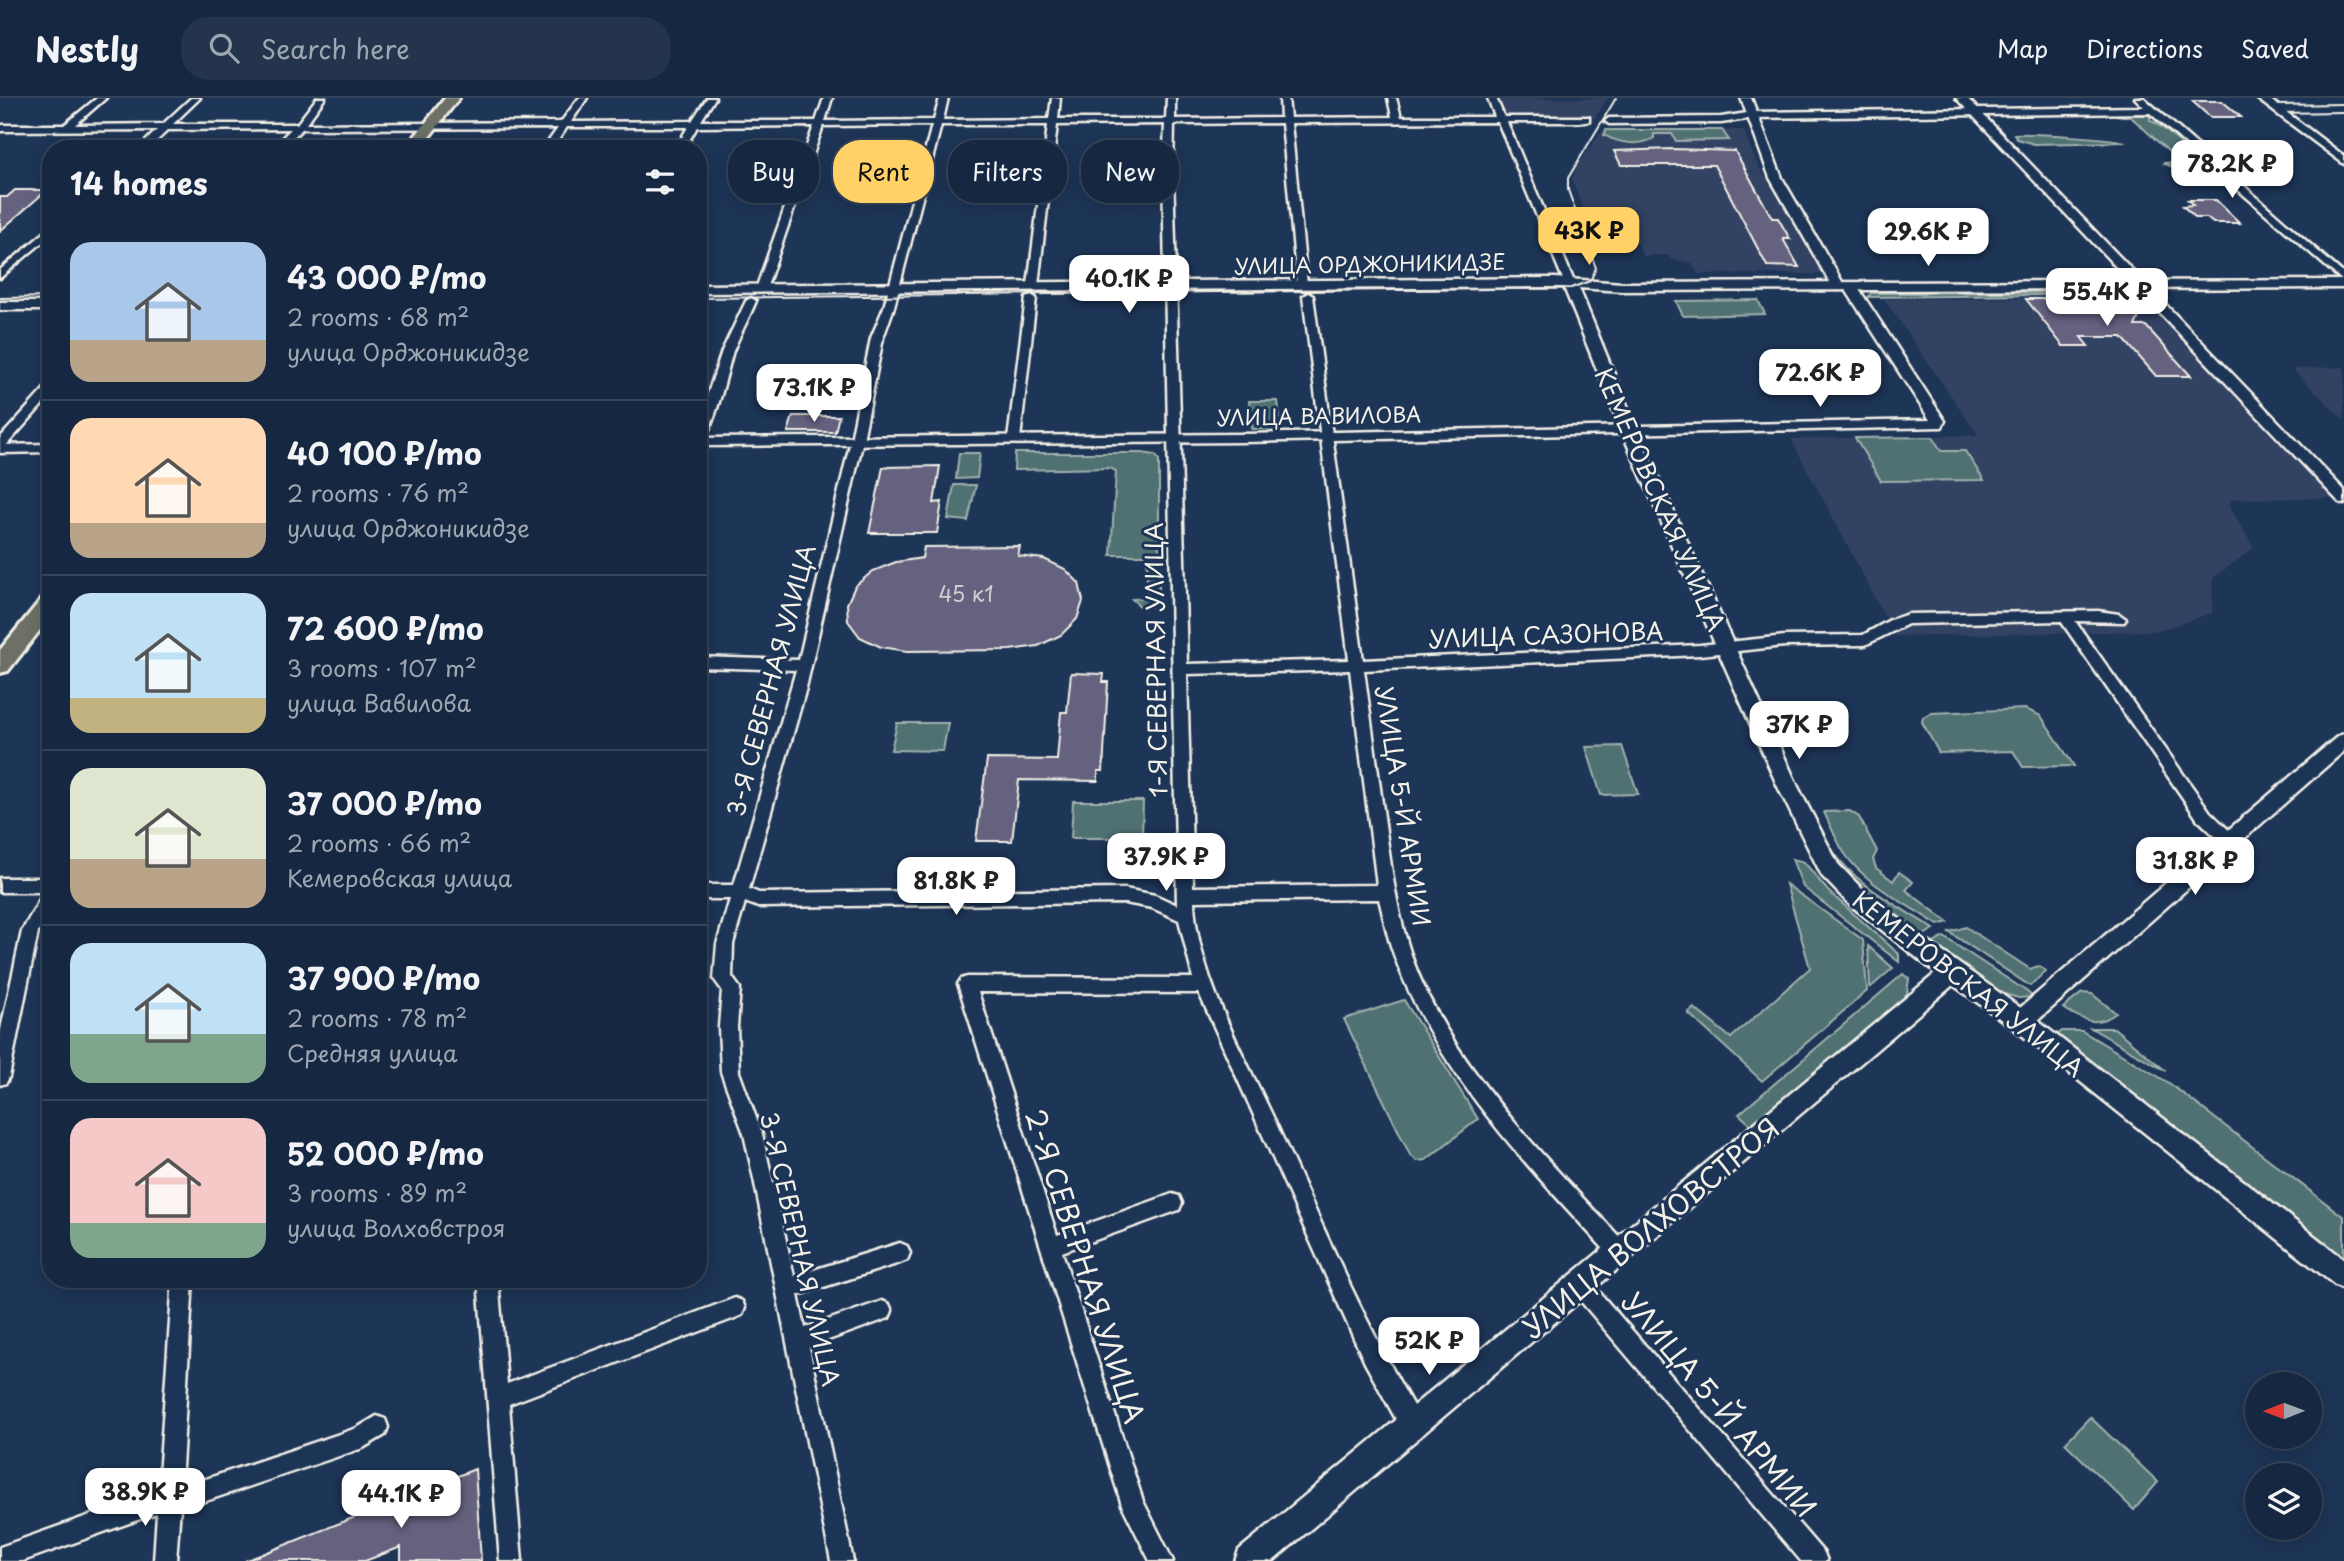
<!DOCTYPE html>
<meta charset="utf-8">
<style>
:root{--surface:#162841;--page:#23344c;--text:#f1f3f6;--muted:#9ea6b1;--line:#35445a;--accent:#ffd166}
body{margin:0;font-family:"Playpen Sans",sans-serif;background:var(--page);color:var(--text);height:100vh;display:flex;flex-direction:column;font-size:26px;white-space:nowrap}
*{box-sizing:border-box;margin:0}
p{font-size:23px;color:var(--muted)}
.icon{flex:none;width:38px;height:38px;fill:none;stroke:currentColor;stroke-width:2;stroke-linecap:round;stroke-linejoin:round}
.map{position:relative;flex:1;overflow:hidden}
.panel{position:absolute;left:42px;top:42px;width:665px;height:1148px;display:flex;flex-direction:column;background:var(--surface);border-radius:28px;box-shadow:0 4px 18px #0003,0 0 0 2px var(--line)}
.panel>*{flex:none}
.banner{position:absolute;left:728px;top:42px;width:665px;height:63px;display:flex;gap:14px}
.needle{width:46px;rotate:269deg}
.fabs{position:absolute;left:2245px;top:1274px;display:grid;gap:14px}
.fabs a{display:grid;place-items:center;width:77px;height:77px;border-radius:50%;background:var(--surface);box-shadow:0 4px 18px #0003,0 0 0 2px var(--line);font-size:35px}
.price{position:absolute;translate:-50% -60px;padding:0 16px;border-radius:14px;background:#fff;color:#222;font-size:23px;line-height:46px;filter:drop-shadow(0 2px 4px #0008)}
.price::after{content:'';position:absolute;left:50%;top:42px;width:21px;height:16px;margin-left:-10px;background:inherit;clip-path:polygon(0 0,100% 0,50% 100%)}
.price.selected{background:var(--accent);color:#111}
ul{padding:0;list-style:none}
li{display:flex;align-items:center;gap:21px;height:175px;padding:0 28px}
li+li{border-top:2px solid var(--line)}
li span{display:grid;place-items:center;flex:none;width:196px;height:140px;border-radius:21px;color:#555}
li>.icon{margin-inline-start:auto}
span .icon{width:84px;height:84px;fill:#fffc;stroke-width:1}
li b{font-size:30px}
h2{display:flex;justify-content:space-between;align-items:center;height:84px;padding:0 28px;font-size:30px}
.pill{padding:0 24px;border-radius:28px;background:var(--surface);box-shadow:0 4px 18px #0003,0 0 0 2px var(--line);font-size:24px;line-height:63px}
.pill.selected{background:var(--accent);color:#111}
header{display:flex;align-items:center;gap:42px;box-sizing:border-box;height:98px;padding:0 35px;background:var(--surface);border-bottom:2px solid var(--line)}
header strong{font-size:33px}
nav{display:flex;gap:38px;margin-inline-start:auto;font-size:24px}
.search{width:490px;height:63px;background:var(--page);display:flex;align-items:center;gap:18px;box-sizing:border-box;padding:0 24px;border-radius:28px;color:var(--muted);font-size:26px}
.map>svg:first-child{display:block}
</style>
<header>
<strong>Nestly</strong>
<div class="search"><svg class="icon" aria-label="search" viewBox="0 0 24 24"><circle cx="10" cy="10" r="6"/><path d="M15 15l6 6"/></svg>Search here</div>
<nav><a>Map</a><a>Directions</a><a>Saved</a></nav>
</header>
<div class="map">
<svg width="2344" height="1463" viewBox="0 0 2344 1463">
<rect width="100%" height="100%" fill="#1d3557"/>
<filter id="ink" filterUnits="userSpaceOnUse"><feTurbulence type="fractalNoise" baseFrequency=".0143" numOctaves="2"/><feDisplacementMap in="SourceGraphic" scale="14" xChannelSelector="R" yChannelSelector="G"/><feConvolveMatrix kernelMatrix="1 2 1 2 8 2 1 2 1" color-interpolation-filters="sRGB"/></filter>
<g filter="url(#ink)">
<g fill="#334263">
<polygon points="1608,0 1595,20 1505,20 1498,1"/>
<polygon points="1604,31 1744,32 1755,62 1824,176 1698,176 1692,165 1671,161 1668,157 1643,158 1638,146 1596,147 1572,82 1578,66"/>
<polygon points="2144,200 2338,400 2231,401 2230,409 2254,450 2213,480 2212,515 2157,533 1895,538 1791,341 1978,337 1884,201"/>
<polygon points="2344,269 2344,322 2292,271"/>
</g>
<g fill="#4f7172" stroke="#a2b1ad" stroke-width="2">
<path d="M2117 15 2150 17V22C2168 31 2192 55 2200 69L2175 70 2163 65 2180 64 2131 19 2115 17Z"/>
<path d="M1606 32H1722L1729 42 1676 43 1672 36H1654V40C1639 49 1618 45 1604 37Z"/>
<path d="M2014 36C2027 35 2117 40 2123 44L2034 46 2017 41Z"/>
<polygon points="1592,116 1618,127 1623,145 1592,144 1585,122"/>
<polygon points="2125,194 2127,196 1868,199 1871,195"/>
<polygon points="1758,202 1765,216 1683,218 1676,203"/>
<polygon points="1249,303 1278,303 1281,331 1252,331"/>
<polygon points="1933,339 1941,353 1965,353 1984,382 1881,383 1855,340"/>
<polygon points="959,355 980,355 977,380 956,381"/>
<polygon points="1015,355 1142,355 1155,357 1159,362 1159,508 1141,509 1132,501 1147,500 1147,457 1111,457 1116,373 1110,370 1014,372"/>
<polygon points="954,387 976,387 968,423 948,421"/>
<polygon points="2025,611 2041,618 2074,668 2023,669 2013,653 1939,655 1922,624 1923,619 1931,615"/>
<polygon points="897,625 948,625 943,653 891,652"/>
<polygon points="1622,648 1638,696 1601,697 1586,649"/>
<polygon points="1073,703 1143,703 1142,740 1071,740"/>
<path d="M1850 713 1859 719 1877 753 1873 761 1876 770 1893 783 1899 774 1913 784 1906 792 1948 824 1938 827C1907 806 1864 786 1843 753 1836 741 1830 727 1824 714Z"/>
<path d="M1809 714H1812C1819 727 1825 741 1833 753 1857 788 1900 809 1934 831L1917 841C1871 799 1837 771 1809 714Z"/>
<polygon points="1792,761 1804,764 1828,793 1899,856 1899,864 1803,789"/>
<polygon points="1786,786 1863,842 1867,893 1762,983 1688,915 1694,910 1731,940 1810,870"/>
<polygon points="1966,829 2030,871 2038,868 2046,873 2030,888 1949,834"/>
<polygon points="1944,839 2026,893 2033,899 2019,900 2004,896 1927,849"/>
<polygon points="1868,848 1893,870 1870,890"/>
<polygon points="1903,876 1909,881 1907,895 1900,905 1753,1029 1739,1016"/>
<path d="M2082 895 2092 896 2116 915C2096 930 2082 922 2063 910Z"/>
<polygon points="1404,902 1478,1021 1426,1062 1417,1063 1410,1057 1344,921"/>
<polygon points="2091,930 2114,930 2166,973"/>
<polygon points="2062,933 2082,933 2169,985 2344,1119 2344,1161 2057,937"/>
<polygon points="2090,1319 2158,1384 2134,1412 2065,1345"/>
</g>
<g fill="#656280" stroke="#f4f1e8" stroke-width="2">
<polygon points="2192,3 2222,3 2241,19 2210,19"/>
<polygon points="1673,51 1735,53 1772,120 1778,120 1790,141 1783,141 1799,169 1767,168 1714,67 1621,67 1614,53"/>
<polygon points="15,92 47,92 0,133 0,99 7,99"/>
<polygon points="2188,102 2216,102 2240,125 2213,125 2207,120 2196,120 2183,108 2193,107"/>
<polygon points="2026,201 2123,201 2138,205 2143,209 2135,228 2146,228 2191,278 2156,278 2122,239 2081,239 2088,248 2063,248"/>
<polygon points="793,318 839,318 835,334 788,334"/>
<polygon points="940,368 934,405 942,404 937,435 869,435 883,369"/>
<polygon points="1020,448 1018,458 1044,461 1065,471 1079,485 1083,503 1077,521 1061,537 1038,548 1010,552 907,553 881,549 860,539 848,523 847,506 855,488 873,473 896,464 922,460 924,449"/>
<polygon points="1071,575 1104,576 1103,584 1108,584 1103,673 1098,673 1098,683 1019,682 1012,743 976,743 987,661 1057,662 1061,614 1067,614"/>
<polygon points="475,1371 481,1463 401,1463 401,1449 365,1463 245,1463"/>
</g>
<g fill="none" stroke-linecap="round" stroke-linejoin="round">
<defs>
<polyline id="pedestrian" points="2277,11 2344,10"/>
<g id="minor">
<path d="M97 0H106L75 27 163 26 191 0H200L173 26H297L317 0H325L306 26 561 24 579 0H587L571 24 692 23 707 0H715L701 23H816L824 0H832L825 23 934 22 940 0H948L943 22 1049 21 1052 0H1060L1058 21H1166L1167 0H1175V21L1281 20 1280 0H1288L1290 20 1392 19 1388 0H1396L1401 19H1495L1488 0H1496L1504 19H1589V23L1586 24H1507L1575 186 1570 189 1565 186 1498 24 1291 25 1307 186 1302 189 1297 186 1282 25 1174 26 1173 73 1187 566 1349 562 1303 198 1308 195 1313 198 1363 562 1700 547 1785 538 1863 537 1890 522 1908 516 2098 513 2119 516 2126 521 2124 524 2075 523 2210 714 2238 741 2236 745C2221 749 2209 731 2198 722L2061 523 1908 526 1865 547 1785 548 1700 557 1364 572C1371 621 1377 670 1384 719 1390 761 1395 803 1407 844 1440 958 1548 1062 1627 1147L1630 1154 1627 1161 1620 1164 1613 1161C1527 1067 1432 971 1391 848 1386 833 1383 816 1379 801L1194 803C1196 874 1244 957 1274 1021 1320 1122 1363 1223 1419 1318L1422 1326 1419 1334 1411 1337 1403 1334 1365 1265 1199 895 978 894 1057 1137 1172 1096 1179 1098 1182 1105 1179 1112 1062 1154 1143 1403 1173 1463H1150L1122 1407 958 886 961 881 967 879 1193 880 1179 822 1152 810 1125 805 758 809 745 804 733 846 732 879 740 890 737 929 739 974 762 1036 794 1178 900 1145 907 1148 910 1155 907 1162 900 1165 798 1197 805 1230 882 1203 889 1206 892 1213 889 1220 809 1249 853 1463H831L754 1081 744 1036 721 974 719 929 722 892 714 881 717 846 730 801H698V787H734L796 572 698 569V559L799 562 851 342 871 240 884 209 932 27 823 28 766 191 761 194 756 191 814 28 697 29 684 51H675L688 29H567L552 51H543L558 30 302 31 281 51H271L291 31 168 32 148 51H138L157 32 0 33V27H64ZM1165 26 1163 73 1177 807 1155 797 1125 791 759 795 749 791 806 590 863 342 883 240 894 209 941 27H1048L1028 187 1033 190 1038 187 1057 27ZM1350 572 1377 787 1193 789 1187 576Z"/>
<polygon points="2135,0 2144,0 2344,176 2344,184 2150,15 1754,20 1721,25 1609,26 1605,23 1609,20 1721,19 1754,14 2144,9"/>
<polygon points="51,129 51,137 0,180 0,172"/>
<polygon points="1031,197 1036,200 1020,341 1014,345 1008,341 1026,200"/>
<path d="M751 200 756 203C749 220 740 236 733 253 727 272 714 338 698 345V326L722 253 746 203Z"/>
<polygon points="51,287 51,297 4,350 0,351 0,340 47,288"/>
<polygon points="0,780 51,780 51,812 38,834 9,979 6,985 0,987 0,936 22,833 44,794 0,794"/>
<polygon points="1580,1177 1587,1180 1824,1455 1827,1463 1801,1463 1573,1194 1570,1187 1573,1180"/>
<polygon points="173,1181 193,1181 181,1387 194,1385 357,1330 377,1318 385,1321 388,1329 385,1337 363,1350 194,1407 180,1409 176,1463 154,1463 157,1415 23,1463 0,1463 0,1449 158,1393"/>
<polygon points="478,1181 498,1181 507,1286 735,1200 742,1203 745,1210 742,1217 735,1220 509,1306 522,1463 500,1463"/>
</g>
<g id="tertiary">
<polygon points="1741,0 1751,0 1782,80 1844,187 1855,185 1945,323 1942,329 1243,344 698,348 698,340 1243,336 1930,322 1844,189 1838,192 1832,188 1770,80"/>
<polygon points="1956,0 1967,0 2344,392 2344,406 2339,404"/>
<polygon points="2256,0 2268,0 2344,58 2344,66"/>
<polygon points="51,346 51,354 0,355 0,347"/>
<polygon points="2344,636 2344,653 2029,930 2021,932 2013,930 2010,923 2013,916 2338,638"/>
</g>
<g id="secondary">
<polygon points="1555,180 1622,185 2344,182 2344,190 1622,193 1579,190 1637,332 1798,689 1838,766 1865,794 1926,842 2029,916 2344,1161 2344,1191 2335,1187 2013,930 1953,887 1273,1463 1235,1463 1239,1452 1936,875 1849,806 1822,778 1778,689 1621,332 1564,189 698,195 698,187"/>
<rect x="0" y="204" width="51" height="8"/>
</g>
<g id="primary">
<polygon points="445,0 459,0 420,51 405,51"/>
<polygon points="51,496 51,518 8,573 0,575 0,552 44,498"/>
</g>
</defs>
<use href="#pedestrian" stroke="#f4f1e8" stroke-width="10"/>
<use href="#minor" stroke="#f4f1e8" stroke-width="5"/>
<use href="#tertiary" stroke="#f4f1e8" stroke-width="5"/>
<use href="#secondary" stroke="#f4f1e8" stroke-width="5"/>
<use href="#primary" stroke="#f4f1e8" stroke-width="6"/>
<use href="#pedestrian" stroke="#1d3557" stroke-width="6"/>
<use href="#minor" fill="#1d3557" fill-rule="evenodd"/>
<use href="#tertiary" fill="#1d3557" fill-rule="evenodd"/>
<use href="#secondary" fill="#1d3557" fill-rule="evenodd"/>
<use href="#primary" fill="#6c7065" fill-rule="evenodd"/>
<g stroke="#f4f1e8" stroke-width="2">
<polyline points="0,200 51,199"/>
<polyline points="698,200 1571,190 1590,183 1596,170 1568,92 1568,80 1616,0"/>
</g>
</g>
</g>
<g text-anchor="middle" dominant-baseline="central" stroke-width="6" stroke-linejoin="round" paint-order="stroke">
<g font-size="21" fill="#f4f1e8" stroke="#1d3557">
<text transform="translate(1370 165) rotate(-1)">УЛИЦА ОРДЖОНИКИДЗЕ</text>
<text transform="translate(1319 317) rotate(-1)">УЛИЦА ВАВИЛОВА</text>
</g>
<g font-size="21" fill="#d0cdce">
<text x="966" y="495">45 к1</text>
</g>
<g font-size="24" fill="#f4f1e8" stroke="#1d3557">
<text transform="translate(1661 401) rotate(66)">КЕМЕРОВСКАЯ УЛИЦА</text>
<text transform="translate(1546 536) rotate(-2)">УЛИЦА САЗОНОВА</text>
<text transform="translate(1155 562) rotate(-91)">1-Я СЕВЕРНАЯ УЛИЦА</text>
<text transform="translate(770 582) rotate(-75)">3-Я СЕВЕРНАЯ УЛИЦА</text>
<text transform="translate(1404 708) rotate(81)">УЛИЦА 5-Й АРМИИ</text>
<text transform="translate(1969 885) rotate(38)">КЕМЕРОВСКАЯ УЛИЦА</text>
<text transform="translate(801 1151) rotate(77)">3-Я СЕВЕРНАЯ УЛИЦА</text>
</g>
<g font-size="28" fill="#f4f1e8" stroke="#1d3557">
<text transform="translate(1650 1129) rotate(-40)">УЛИЦА ВОЛХОВСТРОЯ</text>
<text transform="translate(1086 1168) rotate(72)">2-Я СЕВЕРНАЯ УЛИЦА</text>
<text transform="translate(1720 1306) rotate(50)">УЛИЦА 5-Й АРМИИ</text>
</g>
</g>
</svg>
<div class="fabs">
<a><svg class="needle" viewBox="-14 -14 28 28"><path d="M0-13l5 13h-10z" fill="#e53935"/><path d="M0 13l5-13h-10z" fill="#9ea6b1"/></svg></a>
<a><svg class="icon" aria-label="layers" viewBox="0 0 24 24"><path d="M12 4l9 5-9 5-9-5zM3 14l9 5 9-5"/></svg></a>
</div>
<b class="price" style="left:2232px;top:102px">78.2K ₽</b>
<b class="price selected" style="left:1589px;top:169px">43K ₽</b>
<b class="price" style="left:1928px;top:170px">29.6K ₽</b>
<b class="price" style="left:1129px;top:217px">40.1K ₽</b>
<b class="price" style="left:2107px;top:230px">55.4K ₽</b>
<b class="price" style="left:1820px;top:311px">72.6K ₽</b>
<b class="price" style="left:814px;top:326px">73.1K ₽</b>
<b class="price" style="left:1799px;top:663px">37K ₽</b>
<b class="price" style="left:1166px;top:795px">37.9K ₽</b>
<b class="price" style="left:2195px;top:799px">31.8K ₽</b>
<b class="price" style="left:956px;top:819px">81.8K ₽</b>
<b class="price" style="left:1429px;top:1279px">52K ₽</b>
<b class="price" style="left:145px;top:1430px">38.9K ₽</b>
<b class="price" style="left:401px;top:1432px">44.1K ₽</b>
<div class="banner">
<a class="pill">Buy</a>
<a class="pill selected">Rent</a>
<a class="pill">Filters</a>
<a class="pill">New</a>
</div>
<section class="panel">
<h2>14 homes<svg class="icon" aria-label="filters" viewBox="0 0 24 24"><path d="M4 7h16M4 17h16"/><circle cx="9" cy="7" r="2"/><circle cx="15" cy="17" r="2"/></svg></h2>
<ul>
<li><span style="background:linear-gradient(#a9c7e8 70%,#b9a48a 0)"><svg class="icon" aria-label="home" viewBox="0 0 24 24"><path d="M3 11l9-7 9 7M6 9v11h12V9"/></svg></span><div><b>43 000 ₽/mo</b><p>2 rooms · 68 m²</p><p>улица Орджоникидзе</p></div></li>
<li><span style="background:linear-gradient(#ffd9b3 75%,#b9a48a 0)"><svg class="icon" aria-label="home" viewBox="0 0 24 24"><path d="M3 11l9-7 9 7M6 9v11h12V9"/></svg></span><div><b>40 100 ₽/mo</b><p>2 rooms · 76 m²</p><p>улица Орджоникидзе</p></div></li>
<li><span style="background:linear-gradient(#bfe0f5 75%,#c2b280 0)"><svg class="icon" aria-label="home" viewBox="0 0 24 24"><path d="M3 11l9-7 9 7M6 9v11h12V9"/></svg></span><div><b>72 600 ₽/mo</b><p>3 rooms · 107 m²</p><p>улица Вавилова</p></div></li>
<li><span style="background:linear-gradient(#dfe7d0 65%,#b9a48a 0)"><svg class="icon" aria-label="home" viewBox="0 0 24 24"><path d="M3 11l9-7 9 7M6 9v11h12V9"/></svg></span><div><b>37 000 ₽/mo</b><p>2 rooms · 66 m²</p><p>Кемеровская улица</p></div></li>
<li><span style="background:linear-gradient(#bfe0f5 65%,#7fa58c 0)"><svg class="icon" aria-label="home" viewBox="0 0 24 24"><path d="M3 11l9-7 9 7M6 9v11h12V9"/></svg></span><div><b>37 900 ₽/mo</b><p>2 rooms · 78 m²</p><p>Средняя улица</p></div></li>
<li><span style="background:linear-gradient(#f6c9c9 75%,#7fa58c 0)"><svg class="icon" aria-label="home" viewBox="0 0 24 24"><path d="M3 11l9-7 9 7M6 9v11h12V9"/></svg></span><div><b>52 000 ₽/mo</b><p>3 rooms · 89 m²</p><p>улица Волховстроя</p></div></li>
</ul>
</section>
</div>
